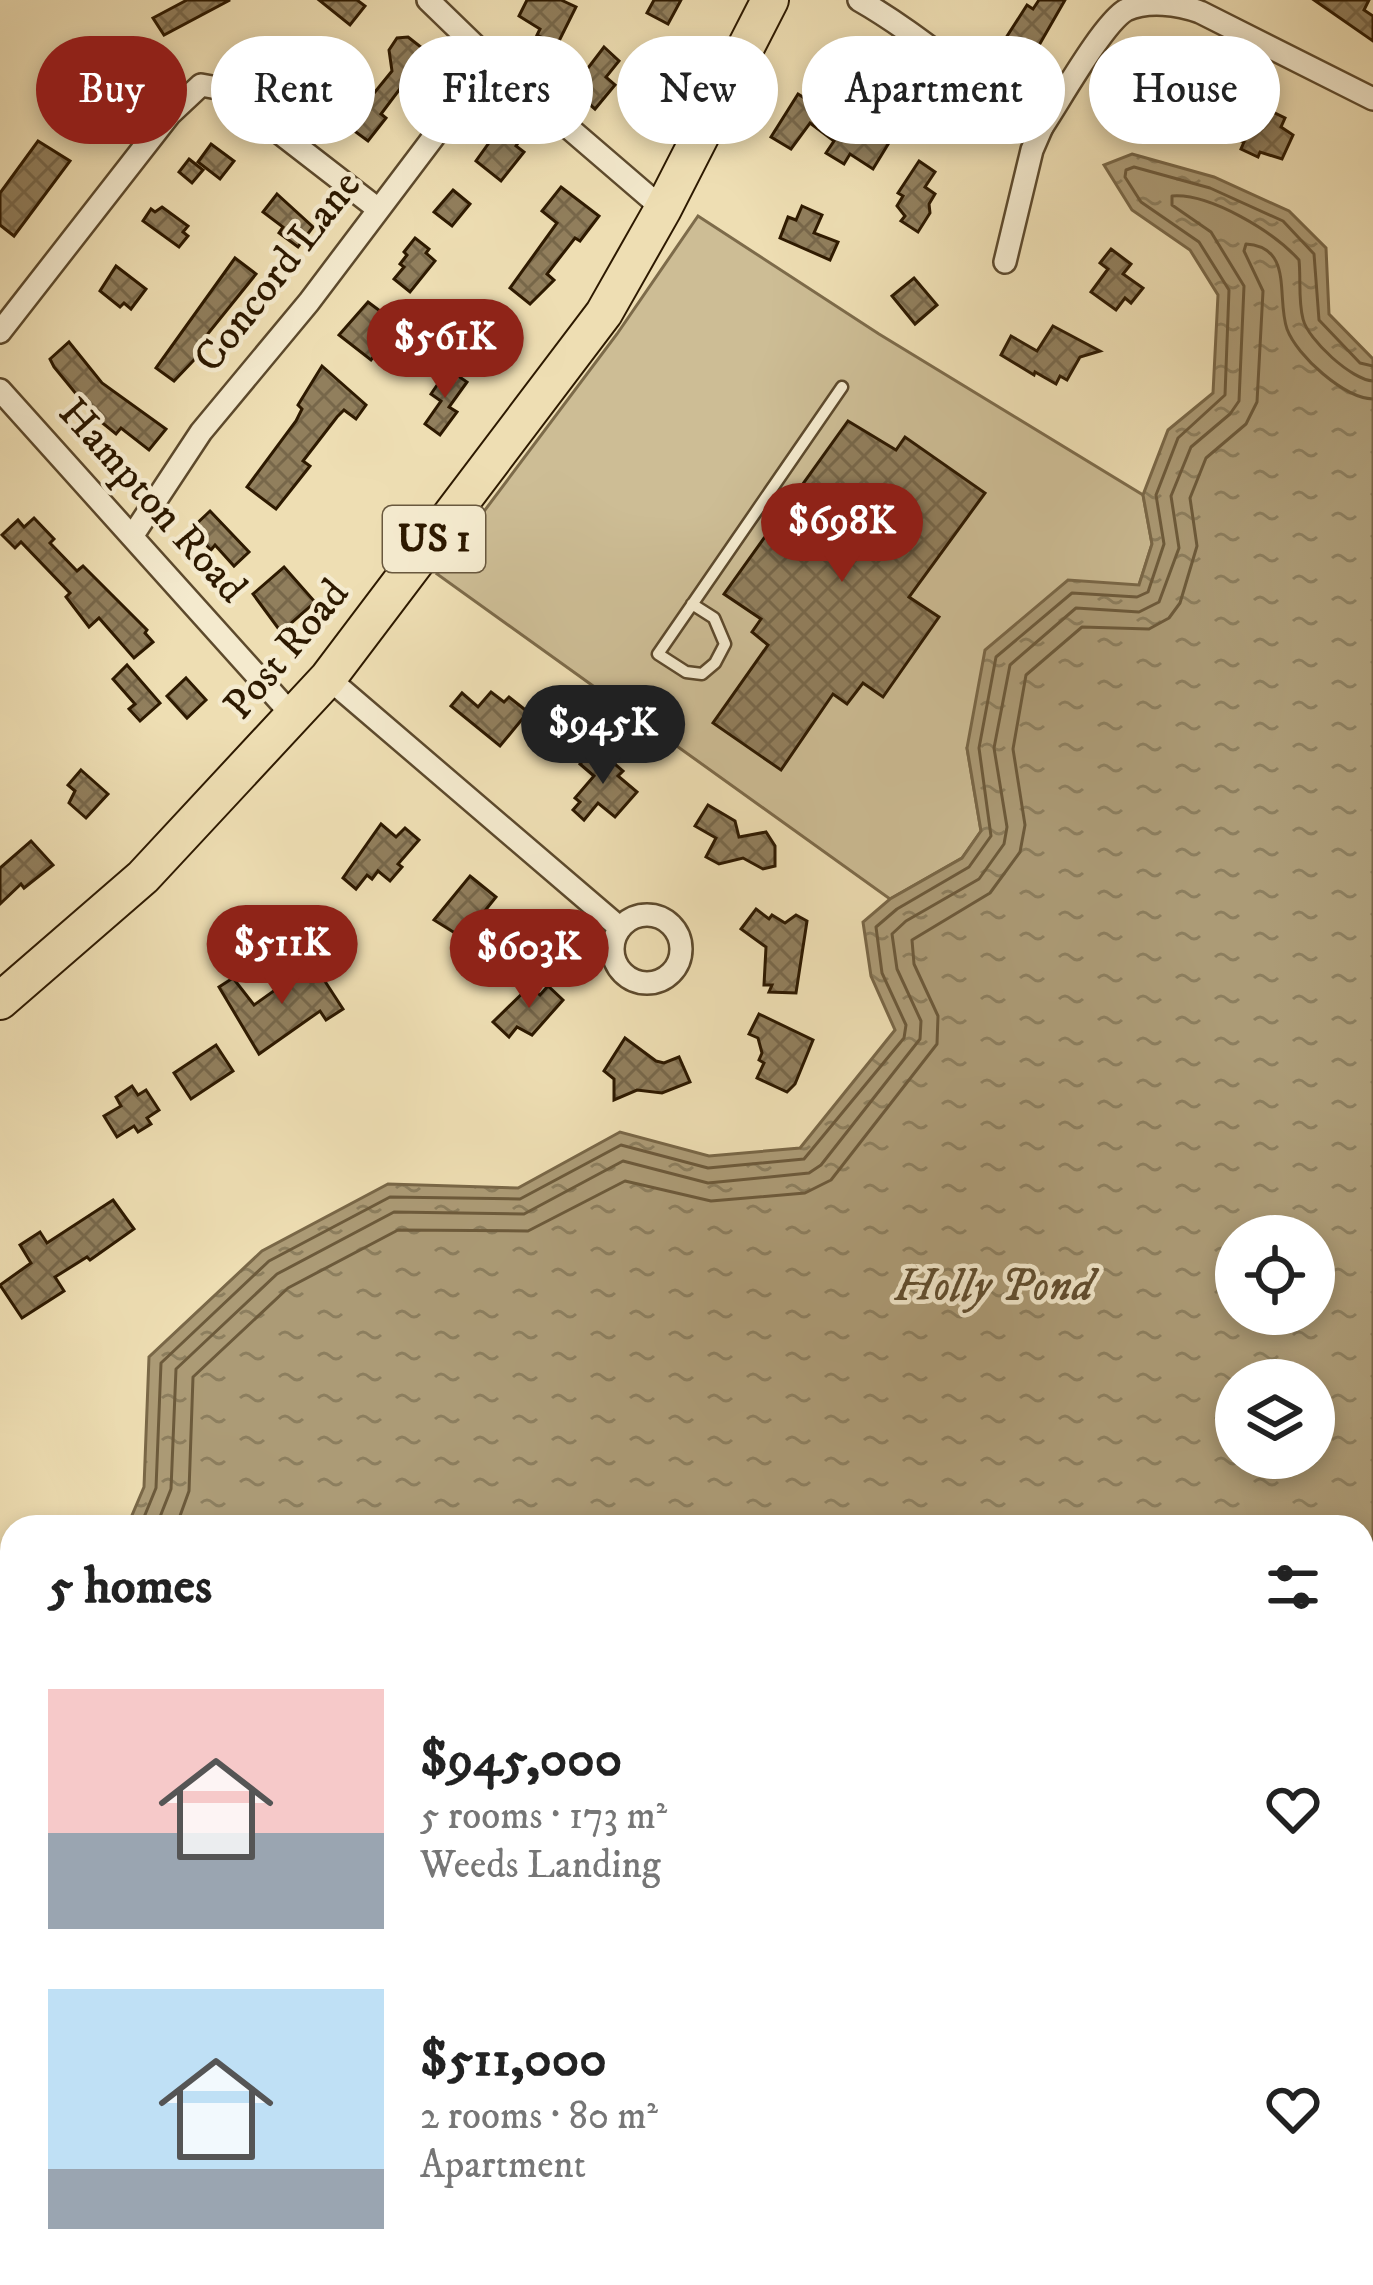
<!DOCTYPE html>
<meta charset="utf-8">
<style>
:root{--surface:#fff;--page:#f2f2f2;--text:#222;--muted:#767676;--accent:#8f2418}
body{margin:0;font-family:"IM FELL DW Pica",serif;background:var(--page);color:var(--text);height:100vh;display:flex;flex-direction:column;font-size:45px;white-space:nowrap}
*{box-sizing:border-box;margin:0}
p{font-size:39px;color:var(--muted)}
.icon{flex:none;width:66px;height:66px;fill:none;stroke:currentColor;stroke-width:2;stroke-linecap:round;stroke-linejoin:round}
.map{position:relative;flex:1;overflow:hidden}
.sheet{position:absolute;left:0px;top:1515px;width:1374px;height:771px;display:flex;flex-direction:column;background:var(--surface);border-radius:36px 36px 0 0;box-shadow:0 6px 18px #0003}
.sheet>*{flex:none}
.guide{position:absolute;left:36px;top:36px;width:1302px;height:108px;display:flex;gap:24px}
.fabs{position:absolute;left:1215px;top:1215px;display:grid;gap:24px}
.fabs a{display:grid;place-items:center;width:120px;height:120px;border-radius:50%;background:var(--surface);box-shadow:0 6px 18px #0003;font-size:60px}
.price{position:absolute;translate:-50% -102px;padding:0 27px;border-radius:42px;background:var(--accent);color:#fff;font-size:39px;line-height:78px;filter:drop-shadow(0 3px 6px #0008)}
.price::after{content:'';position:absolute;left:50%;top:72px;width:36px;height:27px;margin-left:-18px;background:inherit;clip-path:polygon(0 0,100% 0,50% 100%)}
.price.on{background:#222;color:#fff}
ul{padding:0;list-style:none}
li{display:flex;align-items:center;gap:36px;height:300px;padding:0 48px}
li span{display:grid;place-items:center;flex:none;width:336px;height:240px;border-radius:0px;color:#555}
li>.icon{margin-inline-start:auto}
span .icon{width:144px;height:144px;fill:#fffc;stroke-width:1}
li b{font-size:51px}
h2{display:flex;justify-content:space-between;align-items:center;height:144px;padding:0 48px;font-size:51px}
.chip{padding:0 42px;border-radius:54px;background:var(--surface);box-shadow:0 6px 18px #0003;font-size:42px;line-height:108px}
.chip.on{background:var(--accent);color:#fff}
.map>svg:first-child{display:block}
</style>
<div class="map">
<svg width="1373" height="2285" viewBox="0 0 1373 2285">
<defs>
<pattern id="water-ripples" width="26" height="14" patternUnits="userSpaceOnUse" patternTransform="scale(3)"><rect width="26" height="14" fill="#ac9b76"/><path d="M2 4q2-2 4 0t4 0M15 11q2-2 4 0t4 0" fill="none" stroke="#8c7e5e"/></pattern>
<pattern id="building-cross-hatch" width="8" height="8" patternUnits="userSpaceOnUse" patternTransform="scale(3)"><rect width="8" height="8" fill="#917f5d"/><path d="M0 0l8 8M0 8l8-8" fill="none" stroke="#77674a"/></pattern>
</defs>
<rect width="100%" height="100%" fill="#eedeb3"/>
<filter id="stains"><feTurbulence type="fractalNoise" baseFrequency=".00167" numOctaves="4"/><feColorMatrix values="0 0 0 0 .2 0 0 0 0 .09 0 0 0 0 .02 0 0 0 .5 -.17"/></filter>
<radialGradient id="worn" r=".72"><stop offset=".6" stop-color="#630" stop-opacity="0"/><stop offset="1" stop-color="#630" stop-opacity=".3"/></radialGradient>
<polygon fill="#cdbd95" stroke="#7d6b4a" stroke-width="3" points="698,216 879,334 1143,495 1152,544 1139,585 967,748 981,831 962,858 890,899 437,574 617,334"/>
<g fill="url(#water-ripples)" stroke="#796747" stroke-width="3" fill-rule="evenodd">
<path d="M1132 154 1214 177 1289 211 1326 248 1329 314 1373 359V2222L1362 2217V1527H127L144 1487 149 1357 262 1251 388 1184 518 1188 620 1132 709 1156 800 1148 895 1030 871 976 863 922 890 899 962 858 981 831 967 748 985 650 1068 580 1139 585 1152 544 1143 495 1168 430 1213 393 1218 295 1190 250 1132 210 1104 165ZM1236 1236H1314V1314H1236ZM1236 1380H1314V1458H1236Z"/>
<polygon points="12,1638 12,1987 0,1991 0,1646"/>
</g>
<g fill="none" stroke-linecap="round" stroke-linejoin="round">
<g stroke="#6c5a3b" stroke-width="3">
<polyline points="140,1527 156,1488 161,1363 269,1261 390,1197 520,1199 621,1145 708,1168 804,1159 904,1038 906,1025 882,973 876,927 897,909 969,867 991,836 979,748 996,657 1072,593 1137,597 1148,592 1164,544 1156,495 1178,438 1225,395 1229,290 1199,242 1141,202 1125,177 1126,170 1134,167 1210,188 1283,221 1314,254 1319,320 1360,363 1373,366"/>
<path d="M156 1527 171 1489 176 1369 277 1274 394 1212 524 1214 623 1161 708 1183 809 1173 821 1165 920 1039 921 1021 897 969 892 934 906 921 979 879 1004 844 1007 827 994 748 1010 665 1076 608 1139 612 1159 602 1179 548 1171 496 1191 447 1230 414 1239 401 1244 286 1211 232 1172 205V196C1210 193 1274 232 1299 260 1301 279 1298 300 1303 319 1308 340 1352 380 1373 381"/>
<path d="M176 1527 189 1491 193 1377 288 1288 398 1230 528 1231 625 1181 711 1201 805 1193 831 1180 937 1044 938 1016 914 964 912 940 990 893 1020 852 1025 825 1013 749 1026 675 1082 627 1149 629 1169 618 1180 603 1197 546 1190 498 1206 458 1246 424 1257 402 1263 291 1244 251 1246 244C1294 247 1276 298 1287 329 1297 356 1344 398 1373 399"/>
</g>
</g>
<g fill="url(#building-cross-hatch)" stroke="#2d1900" stroke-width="3">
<polygon points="187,0 230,0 164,35 153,18"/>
<polygon points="319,0 357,0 365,6 350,25"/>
<polygon points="527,0 561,0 576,7 557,45 537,35 540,29 519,16"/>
<polygon points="654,0 681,0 668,24 647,13"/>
<polygon points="1039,0 1065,0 1030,61 1002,44 1027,5 1033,9"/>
<polygon points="1314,0 1369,0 1364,10 1373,16 1373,41"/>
<polygon points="408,37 426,51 420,60 424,70 408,90 402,86 381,114 386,118 368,141 349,127 360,113 354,109 370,88 375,92 392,71 389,50 397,38"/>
<polygon points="604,47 619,61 606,77 615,85 595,109 572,89"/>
<polygon points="106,48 130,67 119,83 128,90 102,124 71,94"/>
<polygon points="286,50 310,68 297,86 272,67"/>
<polygon points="1154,58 1166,87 1119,107 1116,113 1099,105 1118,68"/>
<polygon points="798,94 820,108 817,112 843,126 854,110 888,136 890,141 873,169 850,154 844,164 826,153 834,141 810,123 791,149 771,137"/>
<polygon points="1244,98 1285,118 1281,127 1293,135 1282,159 1260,152 1258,157 1241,149 1244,142 1207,126 1219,99 1240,106"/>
<polygon points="501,126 520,140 516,146 524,152 501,181 476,161"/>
<polygon points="38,141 70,161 14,236 0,225 0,193"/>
<polygon points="211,144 234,161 220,179 198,162"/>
<polygon points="189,159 203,170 192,183 179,172"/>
<polygon points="919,161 935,172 925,187 935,194 929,204 930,213 918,232 901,221 905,216 897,206 903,196 898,193"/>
<polygon points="561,187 599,216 580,241 575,238 547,274 554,280 530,304 510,288 557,223 542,211"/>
<polygon points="453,190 470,204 452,226 434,212"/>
<polygon points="277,194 313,227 298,247 279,233 283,227 263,212"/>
<polygon points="802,206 822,215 814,233 838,242 830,260 780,238 788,217 796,220"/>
<polygon points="162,207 188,226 183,232 188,236 179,247 143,221 151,209 155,212"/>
<polygon points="415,238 429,249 426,253 435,261 410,292 394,279 404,267 400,264 407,255 404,252"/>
<polygon points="1111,249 1131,264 1123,274 1143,288 1131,303 1125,298 1116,310 1091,292 1108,269 1100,263"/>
<polygon points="235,258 256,274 206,336 212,341 174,381 156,368"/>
<polygon points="116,266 146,289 131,309 124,303 120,307 100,291"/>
<polygon points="914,278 937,305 915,324 892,296"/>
<polygon points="368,302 388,317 375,340 382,346 371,360 339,335"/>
<polygon points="1053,326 1100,351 1080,357 1067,380 1060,376 1056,384 1035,372 1034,375 1001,355 1011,336 1037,351"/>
<polygon points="69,342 102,383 166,429 149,450 121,428 116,434 95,417 54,367 50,359"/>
<polygon points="322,366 366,405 356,419 344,410 337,417 303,461 310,466 276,509 247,487 296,421 302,409 298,405"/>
<polygon points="448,369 467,382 449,407 457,412 440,435 425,424 441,401 431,394"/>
<polygon points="848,421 896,450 905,437 985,493 909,597 939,617 883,697 863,683 847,704 833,694 781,770 713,723 768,645 752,632 761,619 724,594"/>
<polygon points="210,511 249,552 234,566 215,545 211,550 191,529"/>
<polygon points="34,518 54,539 50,543 77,571 83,566 147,630 145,633 153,642 134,658 99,618 89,627 66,597 70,593 21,542 15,548 2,535 18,520 24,527"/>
<polygon points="284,567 315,602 281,632 253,594"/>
<polygon points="127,665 160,703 140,721 129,709 135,704 113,679"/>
<polygon points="186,678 206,700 187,718 167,696"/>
<polygon points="491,692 504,702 509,697 528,712 500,746 451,706 462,693 478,707"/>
<polygon points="595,747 623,771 618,776 637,792 615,817 598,803 584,820 573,810 580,802 575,798 594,776 580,764"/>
<polygon points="81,770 108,794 86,818 69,803 75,791 68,785"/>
<polygon points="708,805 735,821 739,837 766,832 775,846 775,866 763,869 743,858 719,864 706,857 716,838 695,826"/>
<polygon points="381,824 396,837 405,828 419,840 398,864 402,867 390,881 378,871 372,879 367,875 356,889 343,878"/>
<polygon points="31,841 53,865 24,888 21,884 0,904 0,868"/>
<polygon points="470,876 496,897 463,938 434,920"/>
<polygon points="756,909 769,919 772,915 785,923 796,915 807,921 796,993 769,992 772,985 764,985 766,947 741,929"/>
<polygon points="313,963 343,1009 326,1020 320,1011 259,1054 219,987 233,978 254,1005"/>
<polygon points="530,986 540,995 548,986 563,1000 532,1035 517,1027 509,1037 493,1022"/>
<polygon points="759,1014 813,1040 795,1084 787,1092 757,1078 764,1063 759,1060 762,1053 758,1038 749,1034"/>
<polygon points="625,1038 656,1061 664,1063 679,1057 690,1082 662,1093 637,1090 614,1100 614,1079 604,1071"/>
<polygon points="216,1045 233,1071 191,1099 174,1073"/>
<polygon points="132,1086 138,1095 146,1090 159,1110 147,1118 151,1124 138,1132 134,1126 117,1137 104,1116 121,1106 116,1097"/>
<polygon points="113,1200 134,1229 90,1260 87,1257 55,1277 64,1291 22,1318 0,1285 31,1263 20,1245 40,1232 47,1243"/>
</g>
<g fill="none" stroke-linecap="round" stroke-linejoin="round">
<defs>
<path id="service" d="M692 604 714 618 725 644 715 663 702 674 686 672 658 654C719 565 781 476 842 387"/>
<g id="minor">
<polyline points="428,0 491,61 663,209"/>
<path d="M859 0C924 37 978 89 1042 127L1032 150 1005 262"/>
<path d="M1042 127C1059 102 1103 23 1126 10 1148 0 1178 4 1200 12L1373 99"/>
<polyline points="0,332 170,114 201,85 223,89 378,209"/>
<polyline points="0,390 294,717"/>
<polyline points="133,535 201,432 309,302 491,61"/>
<polyline points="328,678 620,928"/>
<circle cx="647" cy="949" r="34"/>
<polyline points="0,1578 12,1596"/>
<polyline points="935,2285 941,2274"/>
</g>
<g id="tertiary">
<polyline points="0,2009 12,2006"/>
<polyline points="1362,2257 1373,2262"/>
</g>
<polyline id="primary" points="0,1001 143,877 328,678 604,313 663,209 770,0"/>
</defs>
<use href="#service" stroke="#5d4a2d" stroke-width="15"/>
<use href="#minor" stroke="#5d4a2d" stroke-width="26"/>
<use href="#tertiary" stroke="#5d4a2d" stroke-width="32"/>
<use href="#primary" stroke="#2d1900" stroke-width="40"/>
<use href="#service" stroke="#f4eace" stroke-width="10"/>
<use href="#minor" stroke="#f4eace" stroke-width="21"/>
<use href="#tertiary" stroke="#f4eace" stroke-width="27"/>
<use href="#primary" stroke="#eedeb3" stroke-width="36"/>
</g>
<g text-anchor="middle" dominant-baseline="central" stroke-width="9" stroke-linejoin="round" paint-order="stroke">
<rect fill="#f4eace" stroke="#69583e" stroke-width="3" x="383" y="506" width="102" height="66" rx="9"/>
<g font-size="39" font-weight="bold" fill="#2d1900">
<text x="434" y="539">US 1</text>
</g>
<g font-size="42" fill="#2d1900" stroke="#f4eace">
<text transform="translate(278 272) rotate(-52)">Concord Lane</text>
<text transform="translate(152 501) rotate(48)">Hampton Road</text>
<text transform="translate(287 650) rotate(-50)">Post Road</text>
</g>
<g font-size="45" font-style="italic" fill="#604d2f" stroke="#f4eace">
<text x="994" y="1287">Holly Pond</text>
</g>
</g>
<rect width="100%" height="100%" filter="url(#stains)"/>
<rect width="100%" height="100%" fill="url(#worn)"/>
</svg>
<div class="fabs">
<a><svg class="icon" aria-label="locate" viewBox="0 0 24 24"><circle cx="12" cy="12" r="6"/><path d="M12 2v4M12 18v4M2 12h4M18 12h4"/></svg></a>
<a><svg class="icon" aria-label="layers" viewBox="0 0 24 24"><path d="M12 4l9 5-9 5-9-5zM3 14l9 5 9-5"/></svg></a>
</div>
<b class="price" style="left:445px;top:401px">$561K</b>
<b class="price" style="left:842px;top:585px">$698K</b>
<b class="price on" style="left:603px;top:787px">$945K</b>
<b class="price" style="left:282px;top:1007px">$511K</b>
<b class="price" style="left:529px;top:1011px">$603K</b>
<div class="guide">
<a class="chip on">Buy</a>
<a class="chip">Rent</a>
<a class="chip">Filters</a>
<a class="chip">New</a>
<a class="chip">Apartment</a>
<a class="chip">House</a>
</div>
<section class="sheet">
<h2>5 homes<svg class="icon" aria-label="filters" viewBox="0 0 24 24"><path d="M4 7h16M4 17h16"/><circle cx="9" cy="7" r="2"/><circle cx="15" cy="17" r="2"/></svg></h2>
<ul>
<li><span style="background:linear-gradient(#f6c9c9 60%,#9aa5b1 0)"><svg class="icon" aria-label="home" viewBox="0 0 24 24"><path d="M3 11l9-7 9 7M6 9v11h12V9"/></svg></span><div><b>$945,000</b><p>5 rooms · 173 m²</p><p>Weeds Landing</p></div><svg class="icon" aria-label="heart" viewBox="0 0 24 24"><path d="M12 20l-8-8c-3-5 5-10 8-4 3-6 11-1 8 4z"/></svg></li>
<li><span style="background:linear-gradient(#bfe0f5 75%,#9aa5b1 0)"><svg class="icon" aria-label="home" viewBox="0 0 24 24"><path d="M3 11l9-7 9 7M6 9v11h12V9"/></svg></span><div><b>$511,000</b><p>2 rooms · 80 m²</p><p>Apartment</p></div><svg class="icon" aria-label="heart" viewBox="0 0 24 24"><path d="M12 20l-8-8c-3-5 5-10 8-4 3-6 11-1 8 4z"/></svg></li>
</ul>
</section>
</div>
